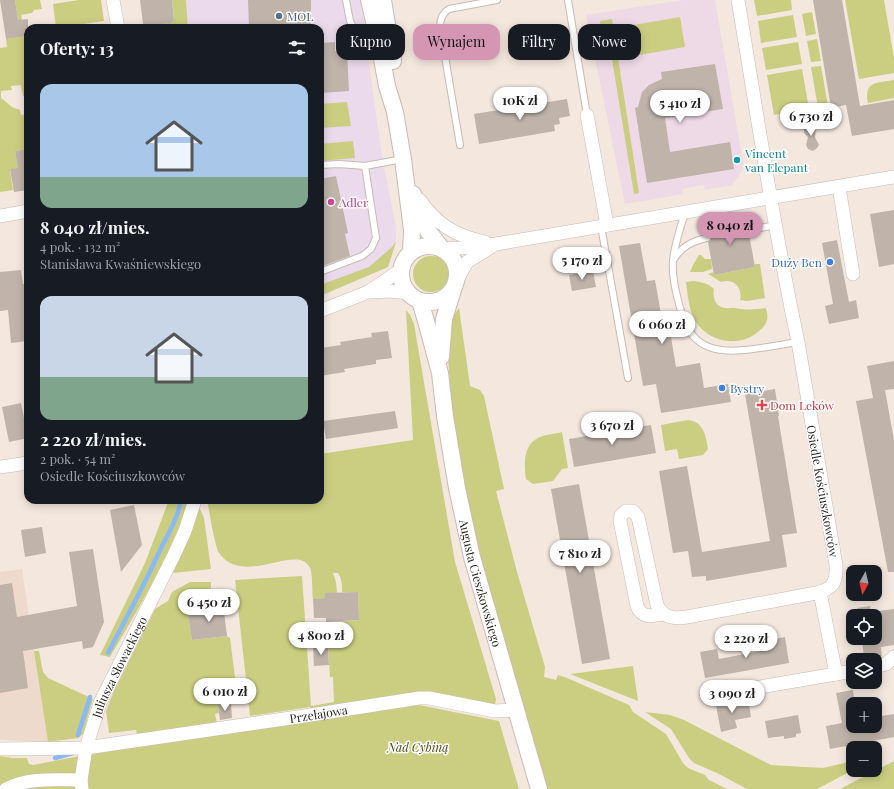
<!DOCTYPE html>
<html lang="pl">
<meta charset="utf-8">
<style>
:root{--surface:#171b24;--page:#20242c;--text:#f1f3f6;--muted:#9ea1a6;--accent:#d496b2}
body{margin:0;font-family:"Playfair Display",serif;background:var(--page);color:var(--text);height:100vh;display:flex;flex-direction:column;font-size:15px;white-space:nowrap}
*{box-sizing:border-box;margin:0}
p{font-size:13px;color:var(--muted)}
.icon{flex:none;width:22px;height:22px;fill:none;stroke:currentColor;stroke-width:2;stroke-linecap:round;stroke-linejoin:round}
.map{position:relative;flex:1;overflow:hidden}
.side{position:absolute;left:24px;top:24px;width:300px;height:480px;display:flex;flex-direction:column;background:var(--surface);border-radius:12px;box-shadow:0 2px 10px #0003}
.side>*{flex:none}
.guide{position:absolute;left:336px;top:24px;width:380px;height:36px;display:flex;gap:8px}
.needle{width:26px;rotate:188deg}
.fabs{position:absolute;left:846px;top:565px;display:grid;gap:8px}
.fabs a{display:grid;place-items:center;width:36px;height:36px;border-radius:8px;background:var(--surface);box-shadow:0 2px 10px #0003;font-size:20px}
.price{position:absolute;translate:-50% -34px;padding:0 9px;border-radius:14px;background:#fff;color:#222;font-size:13px;line-height:26px;filter:drop-shadow(0 1px 2px #0008)}
.price::after{content:'';position:absolute;left:50%;top:24px;width:12px;height:9px;margin-left:-6px;background:inherit;clip-path:polygon(0 0,100% 0,50% 100%)}
.price.current{background:var(--accent);color:#111}
ul{padding:0;list-style:none}
li{display:grid;align-content:center;gap:8px;height:212px;padding:0 16px}
li span{display:grid;place-items:center;height:124px;border-radius:12px;color:#555}
li>.icon{margin-inline-start:auto}
span .icon{width:72px;height:72px;fill:#fffc;stroke-width:1}
li b{font-size:17px}
h2{display:flex;justify-content:space-between;align-items:center;height:48px;padding:0 16px;font-size:17px}
.tag{padding:0 14px;border-radius:12px;background:var(--surface);box-shadow:0 2px 10px #0003;font-size:14px;line-height:36px}
.tag.current{background:var(--accent);color:#111}
.map>svg:first-child{display:block}
</style>
<div class="map">
<svg width="894" height="789" viewBox="0 0 894 789">
<rect width="100%" height="100%" fill="#f4e7de"/>
<polygon fill="#ebdaeb" points="186,0 360,0 364,22 374,100 382,156 396,228 396,242 388,267 320,296 320,28 188,28"/>
<polygon fill="#eedacc" points="22,569 48,742 0,740 0,572"/>
<polygon fill="#eed9e7" points="683,0 715,0 744,168 732,185 705,190 704,185 682,189 683,194 625,204 586,15"/>
<g fill="#cbce81">
<polygon points="15,0 40,0 42,9 34,10 32,13 21,15 22,20 18,20"/>
<polygon points="79,0 101,0 104,21 56,28 53,4"/>
<polygon points="172,0 186,0 188,28 162,28 161,24 174,20"/>
<polygon points="754,0 791,0 792,10 757,16"/>
<polygon points="845,0 884,0 894,58 894,73 859,79"/>
<polygon points="812,12 816,34 806,36 802,14"/>
<polygon points="793,15 797,37 761,43 758,21"/>
<polygon points="680,17 685,47 628,57 622,27"/>
<polygon points="612,19 639,193 634,194 608,35 602,36 600,21"/>
<polygon points="28,36 28,96 23,96 21,85 11,86 12,90 1,91 1,98 12,107 20,110 21,115 28,114 28,149 15,151 18,168 10,170 13,190 0,192 0,48 7,47 6,39"/>
<polygon points="817,39 821,61 811,62 807,41"/>
<polygon points="798,42 802,64 766,70 762,48"/>
<polygon points="821,66 828,106 818,108 811,67"/>
<polygon points="802,69 809,109 774,115 767,75"/>
<path d="M894 80V98L868 103C864 81 876 83 894 80Z"/>
<polygon points="347,102 351,126 320,128 320,104"/>
<polygon points="353,141 355,158 320,161 320,144"/>
<polygon points="396,242 388,267 320,296 320,285 369,267 392,247"/>
<polygon points="699,255 701,255 705,259 711,259 712,269 703,272 690,272 693,265"/>
<circle cx="431" cy="274" r="18"/>
<path d="M755 264H760L765 298 747 301 740 300C743 287 733 278 721 282L708 274 713 272 714 275 755 267Z"/>
<path d="M694 281C702 282 709 284 714 289 712 298 716 307 725 308 729 309 732 307 735 308 746 310 755 310 766 308 767 312 768 317 767 320 766 324 763 328 760 330 743 347 714 344 699 326 689 315 688 297 686 282Z"/>
<polygon points="459,308 470,386 480,390 484,396 504,489 496,491 517,572 545,667 544,677 556,680 558,675 567,678 629,705 633,712 666,734 683,763 688,768 705,775 709,780 727,789 547,789 485,576 469,507 452,409 448,358 447,336 453,316"/>
<path d="M406 310 410 315 414 324 455 562 496 699 495 705 459 700 311 711 310 707 250 716 235 580 302 576 311 706 334 702 333 677H330L327 628H336V622L359 620 358 592H342C342 585 342 579 338 573H333L336 582 337 593H325V598L313 599C312 591 313 572 309 566 295 544 243 587 219 553 215 547 209 510 207 500H320V454L413 440Z"/>
<path d="M688 420C704 422 706 436 708 449L703 455 679 459 677 449 665 451 661 425Z"/>
<path d="M562 432 568 468 562 469 553 481 533 484 526 479C524 463 523 444 540 437 547 434 555 434 562 432Z"/>
<path d="M169 500H189C171 554 139 608 110 657L100 655 145 563Z"/>
<polygon points="199,507 204,518 211,569 173,573"/>
<path d="M190 582H211C212 596 203 600 205 613L188 615 192 640 227 636 230 638 237 693 236 698 231 701V704L218 706 219 713 215 714 217 723 137 734 136 730 109 733 106 711 114 691 155 609 168 601 172 592Z"/>
<polygon points="34,651 39,651 43,672 48,678 93,699 83,734 78,738 48,742"/>
<polygon points="633,666 638,701 570,674"/>
<polygon points="419,705 499,721 519,789 0,789 0,756 12,758 27,758 29,764 33,765 90,754"/>
<polygon points="645,712 670,715 684,720 771,765 823,768 853,761 853,770 817,789 747,789 719,774 694,763 689,758 671,729"/>
<polygon points="894,761 894,789 840,789"/>
</g>
<g fill="none" stroke-linecap="round" stroke-linejoin="round">
<g stroke="#89b9f5" stroke-width="4.5">
<path d="M108 653C126 618 145 584 161 548 169 533 178 517 181 500"/>
<polyline points="78,735 90,697"/>
<polyline points="55,758 73,753"/>
</g>
</g>
<g fill="#bfb3aa">
<polygon points="0,0 15,0 18,20 28,19 28,36 6,39"/>
<polygon points="140,0 172,0 174,21 172,21 172,23 161,24 162,28 147,28 146,24 143,24"/>
<polygon points="248,0 311,0 311,28 249,28"/>
<polygon points="813,0 842,0 860,106 894,100 894,129 852,136 846,105 831,108"/>
<polygon points="335,42 335,51 347,51 349,91 320,93 320,43"/>
<polygon points="715,64 723,109 665,118 670,152 730,142 734,169 647,183 635,108 638,107 642,92 649,85 662,79 661,72"/>
<polygon points="567,99 570,116 559,118 560,124 554,125 555,131 479,144 474,114"/>
<polygon points="808,123 814,125 816,128 815,137 819,145 817,148 813,151 808,149 806,145 808,137 804,133 804,129"/>
<polygon points="28,149 28,190 14,192 10,169 18,168 15,151"/>
<polygon points="336,176 348,233 345,234 350,256 320,267 320,238 323,237 320,224 320,179"/>
<polygon points="894,210 894,264 879,267 870,214"/>
<polygon points="746,218 748,226 745,230 746,233 749,234 755,267 714,275 708,242 710,241 711,237 710,235 706,234 705,225"/>
<polygon points="837,240 849,302 856,300 859,318 829,324 825,306 833,304 822,243"/>
<polygon points="640,243 647,281 655,280 661,314 662,313 668,338 671,337 676,367 700,363 704,388 728,384 731,402 661,413 656,384 643,386 619,246"/>
<polygon points="21,270 23,284 27,284 28,297 28,341 11,343 8,310 0,311 0,272"/>
<polygon points="593,271 596,287 572,291 569,275"/>
<polygon points="388,331 392,358 376,360 376,364 344,369 345,372 320,376 320,348 341,345 340,342 372,337 371,333"/>
<polygon points="894,361 894,389 885,390 894,440 894,572 888,572 856,401 873,398 867,366"/>
<polygon points="775,389 779,416 778,416 797,533 782,535 787,567 706,581 706,576 692,577 688,551 673,553 659,471 687,466 702,552 770,541 745,394"/>
<polygon points="21,403 28,438 9,442 2,407"/>
<polygon points="395,411 398,428 326,439 323,421"/>
<polygon points="651,425 656,453 574,467 569,439"/>
<polygon points="579,484 610,659 582,664 551,489"/>
<polygon points="134,505 142,545 121,572 110,510"/>
<polygon points="42,527 46,553 25,557 21,530"/>
<polygon points="93,549 104,622 93,647 83,649 82,641 23,651 28,688 0,693 0,585 12,583 17,617 77,606 69,552"/>
<polygon points="358,592 359,620 326,622 326,618 314,618 313,599 325,598 325,593"/>
<polygon points="223,604 227,636 192,640 188,615 205,613 204,606"/>
<polygon points="870,606 871,612 894,609 894,645 881,647 882,657 872,660 864,660 862,638 875,638 875,616 858,616 857,608"/>
<polygon points="785,637 789,663 705,678 700,652 717,649 719,659 755,652 765,650 763,641"/>
<polygon points="328,646 329,665 314,666 313,647"/>
<polygon points="853,690 855,704 853,704 853,726 875,726 875,717 894,714 894,737 830,749 826,726 842,723 836,693"/>
<polygon points="748,699 751,717 735,720 737,728 721,732 716,705"/>
<polygon points="231,704 232,718 220,720 218,705"/>
<polygon points="798,715 801,733 796,734 796,737 784,739 784,736 768,738 765,721"/>
</g>
<g fill="none" stroke-linecap="round" stroke-linejoin="round">
<defs>
<g id="service">
<polyline points="346,0 350,21 353,27 361,31 376,29"/>
<polyline points="568,0 587,115"/>
<path d="M460 145 440 27C440 19 442 13 449 9L497 0"/>
<polyline points="320,165 339,164 365,166 376,238 371,249 362,256 320,272"/>
<polyline points="365,166 403,159"/>
<path d="M685 213C680 228 675 243 673 260 672 272 674 284 677 296 683 323 691 347 722 350 742 353 777 345 798 342"/>
<polyline points="601,226 628,378"/>
<polyline points="749,230 776,225"/>
<path d="M674 259C682 246 693 241 707 238"/>
</g>
<g id="minor">
<polyline points="113,0 118,28"/>
<polyline points="587,115 607,225"/>
<polyline points="839,187 853,274"/>
<path d="M420 200C436 224 455 236 485 242"/>
<polyline points="0,216 28,211"/>
<polyline points="442,249 462,248 496,244 894,177"/>
<polyline points="458,278 467,262 491,247"/>
<polyline points="370,292 389,291 408,293"/>
<polyline points="320,311 368,292 401,270"/>
<polyline points="0,467 28,463"/>
<polyline points="820,592 836,674"/>
<path d="M663 614C652 616 642 619 637 606L620 521 621 515 626 511H633L638 517 657 605C663 618 675 619 687 617L816 593C833 589 837 582 836 565L798 342C774 229 757 114 738 0"/>
<polyline points="875,667 886,664 894,657"/>
<polyline points="708,696 853,671"/>
<path id="s1" d="M0 749 86 748 298 717 419 698H429L495 711 516 710"/>
<path d="M6 789C29 777 56 780 81 780"/>
<path id="s2" d="M82 789 81 780 86 748 100 703 175 553 185 531 195 500"/>
</g>
<g id="tertiary">
<polyline points="369,0 379,43 387,86 395,112 403,159 412,230 411,252"/>
<polyline points="383,0 393,61"/>
<polyline points="413,194 428,231 442,249"/>
<circle cx="429" cy="274" r="28"/>
<path id="s3" d="M420 301 426 321 440 373 445 416 457 488 472 557 539 789"/>
<polyline points="441,357 444,319 453,290"/>
</g>
</defs>
<use href="#service" stroke="#c7bbb2" stroke-width="8"/>
<use href="#minor" stroke="#c7bbb2" stroke-width="14"/>
<use href="#tertiary" stroke="#c7bbb2" stroke-width="18"/>
<use href="#service" stroke="#fff" stroke-width="6"/>
<use href="#minor" stroke="#fff" stroke-width="13"/>
<use href="#tertiary" stroke="#fff" stroke-width="16"/>
</g>
<circle fill="#5c6f8a" stroke="#fff" stroke-width="1.5" cx="279" cy="16" r="4"/>
<circle fill="#0f9aa8" stroke="#fff" stroke-width="1.5" cx="737" cy="160" r="4"/>
<circle fill="#d1479c" stroke="#fff" stroke-width="1.5" cx="331" cy="202" r="4"/>
<g fill="#3f7fe0" stroke="#fff" stroke-width="1.5">
<circle cx="830" cy="262" r="4"/>
<circle cx="722" cy="388" r="4"/>
</g>
<path fill="#e0444e" stroke="#fff" stroke-width="1.5" d="M760 399h4v4h4v4h-4v4h-4v-4h-4v-4h4z"/>
<g text-anchor="middle" dominant-baseline="central" stroke-width="3" stroke-linejoin="round" paint-order="stroke">
<g font-size="12" fill="#4e5e75" stroke="#fff" text-anchor="start">
<text x="287" y="16">MOL</text>
</g>
<g font-size="12" fill="#0d838f" stroke="#fff" text-anchor="start">
<text x="745" y="153">Vincent<tspan x="745" dy="14">van Elepant</tspan></text>
</g>
<g font-size="12" fill="#b23c85" stroke="#fff" text-anchor="start">
<text x="339" y="202">Adler</text>
</g>
<g font-size="12" fill="#366cbe" stroke="#fff" text-anchor="end">
<text x="822" y="262">Duży Ben</text>
<text x="730" y="388" text-anchor="start">Bystry</text>
</g>
<g font-size="12" fill="#be3a42" stroke="#fff" text-anchor="start">
<text x="770" y="405">Dom Leków</text>
</g>
<g font-size="12" fill="#231f1b" stroke="#fff">
<text transform="translate(823 491) rotate(80)">Osiedle Kościuszkowców</text>
<text stroke="none"><textPath href="#s3" startOffset="289">Augusta Cieszkowskiego</textPath></text>
<text stroke="none"><textPath href="#s2" startOffset="129">Juliusza Słowackiego</textPath></text>
<text stroke="none"><textPath href="#s1" startOffset="321">Przełajowa</textPath></text>
</g>
<g font-size="12" font-style="italic" fill="#494a0f" stroke="#fff">
<text x="418" y="747">Nad Cybiną</text>
</g>
</g>
</svg>
<div class="fabs">
<a><svg class="needle" viewBox="-14 -14 28 28"><path d="M0-13l5 13h-10z" fill="#e53935"/><path d="M0 13l5-13h-10z" fill="#9ea1a6"/></svg></a>
<a><svg class="icon" aria-label="locate" viewBox="0 0 24 24"><circle cx="12" cy="12" r="6"/><path d="M12 2v4M12 18v4M2 12h4M18 12h4"/></svg></a>
<a><svg class="icon" aria-label="layers" viewBox="0 0 24 24"><path d="M12 4l9 5-9 5-9-5zM3 14l9 5 9-5"/></svg></a>
<a>+</a>
<a>−</a>
</div>
<b class="price" style="left:520px;top:121px">10K zł</b>
<b class="price" style="left:680px;top:124px">5 410 zł</b>
<b class="price" style="left:811px;top:137px">6 730 zł</b>
<b class="price current" style="left:730px;top:246px">8 040 zł</b>
<b class="price" style="left:582px;top:281px">5 170 zł</b>
<b class="price" style="left:662px;top:345px">6 060 zł</b>
<b class="price" style="left:612px;top:446px">3 670 zł</b>
<b class="price" style="left:580px;top:574px">7 810 zł</b>
<b class="price" style="left:209px;top:623px">6 450 zł</b>
<b class="price" style="left:321px;top:656px">4 800 zł</b>
<b class="price" style="left:746px;top:659px">2 220 zł</b>
<b class="price" style="left:225px;top:712px">6 010 zł</b>
<b class="price" style="left:732px;top:714px">3 090 zł</b>
<div class="guide">
<a class="tag">Kupno</a>
<a class="tag current">Wynajem</a>
<a class="tag">Filtry</a>
<a class="tag">Nowe</a>
</div>
<section class="side">
<h2>Oferty: 13<svg class="icon" aria-label="filters" viewBox="0 0 24 24"><path d="M4 7h16M4 17h16"/><circle cx="9" cy="7" r="2"/><circle cx="15" cy="17" r="2"/></svg></h2>
<ul>
<li><span style="background:linear-gradient(#a9c7e8 75%,#7fa58c 0)"><svg class="icon" aria-label="home" viewBox="0 0 24 24"><path d="M3 11l9-7 9 7M6 9v11h12V9"/></svg></span><div><b>8 040 zł/mies.</b><p>4 pok. · 132 m²</p><p>Stanisława Kwaśniewskiego</p></div></li>
<li><span style="background:linear-gradient(#c9d6e8 65%,#7fa58c 0)"><svg class="icon" aria-label="home" viewBox="0 0 24 24"><path d="M3 11l9-7 9 7M6 9v11h12V9"/></svg></span><div><b>2 220 zł/mies.</b><p>2 pok. · 54 m²</p><p>Osiedle Kościuszkowców</p></div></li>
</ul>
</section>
</div>
